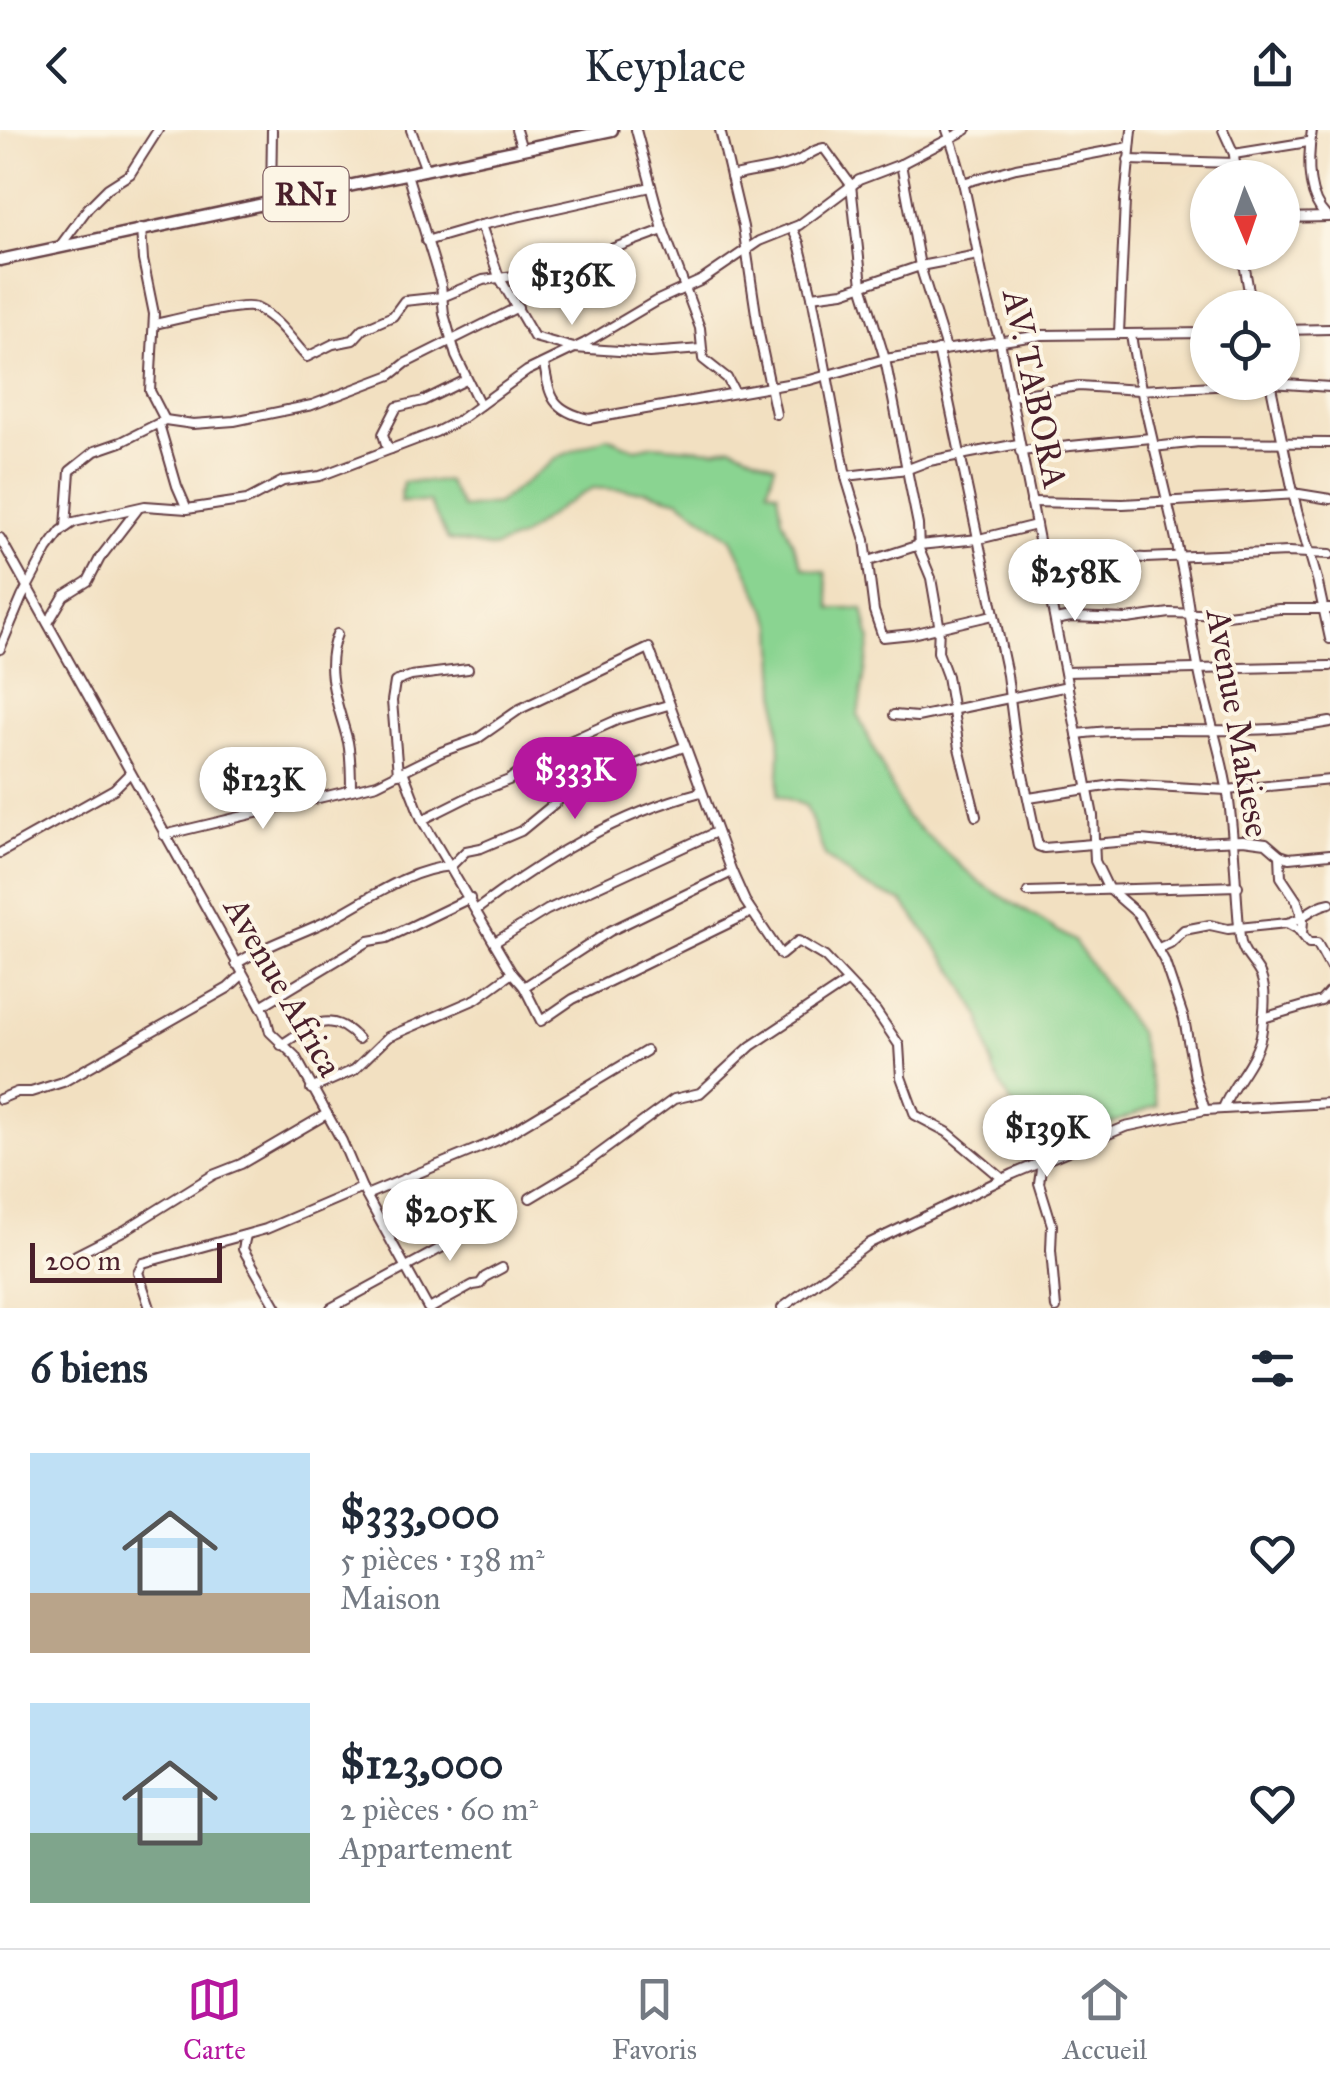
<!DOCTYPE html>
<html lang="fr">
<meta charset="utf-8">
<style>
:root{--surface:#fff;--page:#f6f6f7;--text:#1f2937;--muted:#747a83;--line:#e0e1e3;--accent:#b5179e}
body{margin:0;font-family:"IM FELL Great Primer",serif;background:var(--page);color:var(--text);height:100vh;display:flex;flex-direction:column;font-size:38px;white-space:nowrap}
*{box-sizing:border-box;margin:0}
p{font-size:32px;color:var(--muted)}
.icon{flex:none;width:55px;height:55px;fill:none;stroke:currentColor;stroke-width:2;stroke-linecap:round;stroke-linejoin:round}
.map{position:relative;height:1178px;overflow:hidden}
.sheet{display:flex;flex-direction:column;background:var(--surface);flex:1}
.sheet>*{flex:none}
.needle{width:65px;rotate:178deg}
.fabs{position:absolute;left:1190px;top:30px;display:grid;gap:20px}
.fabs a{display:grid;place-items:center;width:110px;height:110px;border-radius:50%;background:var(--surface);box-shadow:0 2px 8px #0004;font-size:50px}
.scale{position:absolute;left:30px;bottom:25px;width:192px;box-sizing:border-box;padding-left:10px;border:5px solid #4a1f2b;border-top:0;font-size:28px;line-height:35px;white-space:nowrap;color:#4a1f2b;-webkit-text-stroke:8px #fcf5e5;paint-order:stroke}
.price{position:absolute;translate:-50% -85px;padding:0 22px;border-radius:35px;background:#fff;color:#222;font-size:32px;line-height:65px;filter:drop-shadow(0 2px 5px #0008)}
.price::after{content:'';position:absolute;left:50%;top:60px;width:30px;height:22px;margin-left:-15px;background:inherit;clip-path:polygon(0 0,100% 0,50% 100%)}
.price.active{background:var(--accent);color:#fff}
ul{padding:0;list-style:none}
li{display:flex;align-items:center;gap:30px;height:250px;padding:0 30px}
li span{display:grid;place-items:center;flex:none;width:280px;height:200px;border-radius:0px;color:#555}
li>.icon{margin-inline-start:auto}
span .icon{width:120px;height:120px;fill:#fffc;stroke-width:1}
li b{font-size:42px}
h2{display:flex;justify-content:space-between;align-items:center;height:120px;padding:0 30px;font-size:42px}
header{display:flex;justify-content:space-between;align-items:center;height:130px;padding:0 30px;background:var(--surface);font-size:45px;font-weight:600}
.dock{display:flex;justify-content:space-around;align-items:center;height:140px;border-top:2px solid var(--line);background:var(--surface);font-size:28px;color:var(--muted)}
.dock a{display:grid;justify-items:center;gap:5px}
.dock .active{color:var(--accent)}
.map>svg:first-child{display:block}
</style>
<header><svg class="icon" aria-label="back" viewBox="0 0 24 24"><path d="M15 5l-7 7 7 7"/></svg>Keyplace<svg class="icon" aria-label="share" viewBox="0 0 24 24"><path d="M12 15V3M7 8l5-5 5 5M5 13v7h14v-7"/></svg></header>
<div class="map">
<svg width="1330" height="1178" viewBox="0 0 1330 1178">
<rect width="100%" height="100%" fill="#fcf5e5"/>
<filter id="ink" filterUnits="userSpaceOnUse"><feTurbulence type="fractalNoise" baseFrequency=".01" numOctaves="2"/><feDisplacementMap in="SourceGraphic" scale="20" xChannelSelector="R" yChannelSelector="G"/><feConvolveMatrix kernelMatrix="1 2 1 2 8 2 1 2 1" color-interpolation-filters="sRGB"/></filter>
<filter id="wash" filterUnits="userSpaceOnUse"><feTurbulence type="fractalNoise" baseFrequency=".0048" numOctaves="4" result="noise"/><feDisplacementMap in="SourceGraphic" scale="40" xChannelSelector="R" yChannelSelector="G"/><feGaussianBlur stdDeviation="2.25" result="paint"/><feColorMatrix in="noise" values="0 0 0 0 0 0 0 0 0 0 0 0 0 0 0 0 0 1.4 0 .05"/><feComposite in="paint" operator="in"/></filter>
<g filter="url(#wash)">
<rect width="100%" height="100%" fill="#f2e0c1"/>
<polygon fill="#8ad491" stroke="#6a7a5e" stroke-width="2.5" points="607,307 636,319 654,315 714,320 732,316 775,335 768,359 778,362 782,388 803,437 825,442 831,479 863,479 870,510 858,585 905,686 979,752 1074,811 1138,902 1157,975 1039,1023 994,942 981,889 957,844 903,772 862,755 825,726 806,676 778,665 780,624 774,496 732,409 679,370 645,361 593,358 562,376 520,408 493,418 448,410 429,372 400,372 403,352 447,351 462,378 497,374 558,327"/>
</g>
<g filter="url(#ink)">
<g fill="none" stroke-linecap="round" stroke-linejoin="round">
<defs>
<g id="minor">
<polyline points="411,0 426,40"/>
<polyline points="516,0 522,19"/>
<polyline points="636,0 662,96 700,198 703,229 727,248 735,263"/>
<polyline points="720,0 743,97 759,204 776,284"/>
<path d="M947 0C973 68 976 142 1000 211L1093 686 1095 731 1108 758 1138 784 1164 830 1184 889 1195 948 1205 980"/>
<polyline points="1223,0 1234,24 1236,48"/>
<path d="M1312 0C1308 26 1305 65 1326 86"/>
<polyline points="1234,24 1308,12"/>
<polyline points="1128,30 1235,33"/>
<polyline points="901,34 920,136 946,219"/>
<polyline points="407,44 441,155 444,184 456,226 480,275"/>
<path d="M731 47C751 41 776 40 795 32 806 28 811 20 824 18L851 55 862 155 885 229 918 395 919 419 931 448 939 494 938 522 947 546 959 618 976 686"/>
<polyline points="963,53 1016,38 1129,17"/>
<polyline points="271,71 272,0"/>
<polyline points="1282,88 1328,87"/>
<polyline points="481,95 499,147 534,207 574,218 649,223 701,219"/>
<polyline points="141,98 143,130 154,184 150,261 165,290"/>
<polyline points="792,98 799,113 812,166 847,351 865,410 874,481 883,507 912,504 993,485"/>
<polyline points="426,111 481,95 651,57"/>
<polyline points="60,116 88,78 108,58 130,44 158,0"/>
<polyline points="1242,122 1252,178"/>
<polyline points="812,166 843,162 920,136 978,125"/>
<path d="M155 194C173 190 243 172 256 178 279 189 291 210 307 227L333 214 353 210 363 199 393 186 404 171 442 167 483 150 514 146 536 138 557 139 663 100"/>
<polyline points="1282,200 1330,199"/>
<polyline points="1119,203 1125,71 1132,0"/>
<path d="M1131 205C1143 283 1166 357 1181 434 1189 471 1192 509 1200 546 1208 586 1222 624 1228 664 1235 711 1235 759 1240 807 1242 825 1255 832 1261 846 1267 862 1264 883 1262 899 1259 929 1234 951 1223 978"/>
<polyline points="938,220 1007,545 1015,607 1038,716 1044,718 1141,710 1171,713 1243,710 1266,713 1280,725 1289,728 1330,724"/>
<path d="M544 234C550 268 552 280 589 289L810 250 885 229 1042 205 1208 203"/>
<polyline points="1270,252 1297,381 1317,449 1330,509"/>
<polyline points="1010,266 1079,256 1139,260 1270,253 1330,257"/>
<polyline points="159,294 177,356 187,379"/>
<polyline points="1153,317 1199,312 1330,313"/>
<polyline points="391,319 386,314 383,304 397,277 423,271 466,250"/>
<polyline points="1020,321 1151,308"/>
<polyline points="846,346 908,339 929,331 1018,314"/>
<polyline points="1031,372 1123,374 1299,364 1330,369"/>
<polyline points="66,397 70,341 95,321 121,312 165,290 193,294 234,291 312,275 391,245 406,233 518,177"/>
<polyline points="0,408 265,883 270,902 295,926 342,1011 362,1058 428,1178"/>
<polyline points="869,431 919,415 979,409 1036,395"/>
<polyline points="1044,438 1087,433 1110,426 1145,428 1288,422 1330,424"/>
<polyline points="1055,490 1071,487 1127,489 1170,483 1227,485 1279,479 1330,479"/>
<polyline points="48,493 64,466 88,451 100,428 137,380"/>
<path d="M337 504C322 541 339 576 348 612 351 628 351 644 351 660"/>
<polyline points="0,519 22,467 47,420 61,401 74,392 145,376 187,379 247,370 283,351 320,346 436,302 461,289 527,241 585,213 656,171 702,150 759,111 799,95 859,50 901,34 966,0"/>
<polyline points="1065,542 1330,536"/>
<polyline points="894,585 917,587 1068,556"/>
<path d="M1077 604C1161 594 1247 608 1330 592"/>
<polyline points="403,641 422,690 512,843 524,857 541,891 573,869 752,782"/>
<polyline points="398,644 392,571 395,552 411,546 468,539"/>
<polyline points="1029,668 1119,654 1227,660 1330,650"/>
<polyline points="422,690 476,663 509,650 533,631 570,611 617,590 668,575"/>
<polyline points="164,705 377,654 441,622 477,609 520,579 649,518 732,742 745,771 781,825 798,811 825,827 876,881 899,915 901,947 915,985 947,1002 1003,1049"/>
<polyline points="0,723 114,659 129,644"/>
<polyline points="1280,725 1281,747 1297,771 1303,790 1302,804"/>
<polyline points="1028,762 1238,756"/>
<path d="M476 780C545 728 617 684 701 662"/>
<path d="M1287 793C1304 790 1311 776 1330 773"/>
<polyline points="495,812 547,780 716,702"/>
<polyline points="1159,818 1170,813 1184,800 1210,795 1228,799 1287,793 1298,799 1309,813 1317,813 1330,837"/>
<path d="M236 834C265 815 298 805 329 790 368 770 406 740 451 736L466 721 481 718 521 701 577 655 684 617"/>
<polyline points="524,857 610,801 732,742"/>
<polyline points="261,876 369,811 387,808 470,768"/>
<polyline points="1263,888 1321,871 1330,861"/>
<path d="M281 915C311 896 330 878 358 909"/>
<polyline points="311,959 354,940 388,907 476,869 512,843"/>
<polyline points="0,969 17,962 31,962 63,952 228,858 242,845"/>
<polyline points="1042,1032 1039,1053 1052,1095 1051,1120 1056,1178"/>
<polyline points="366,1065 498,1010 646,921"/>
<polyline points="530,1068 577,1040 674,969 700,963 751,916 847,852"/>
<polyline points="246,1105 243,1119 277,1178"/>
<polyline points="76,1125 125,1100 213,1045 241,1034 325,985"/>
<polyline points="150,1178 138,1142 143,1133 266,1099 362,1058"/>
<polyline points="331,1178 476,1099"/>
<polyline points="431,1178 473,1155 480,1154 485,1147 502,1138"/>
<polyline points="782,1178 870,1113 1013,1044 1125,997 1205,980 1330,973"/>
</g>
<polyline id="highway" points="0,130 612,0"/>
</defs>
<use href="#minor" stroke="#633c42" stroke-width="12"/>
<use href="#highway" stroke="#633c42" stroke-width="15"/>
<use href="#minor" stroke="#fff" stroke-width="8"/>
<use href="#highway" stroke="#fff" stroke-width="10"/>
</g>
</g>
<g text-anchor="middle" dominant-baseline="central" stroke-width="8" stroke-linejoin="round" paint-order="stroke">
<rect fill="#fcf5e5" stroke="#7f5f63" stroke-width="2.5" x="263.5" y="37" width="85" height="54" rx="8"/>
<g font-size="32" font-weight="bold" fill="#4a1f2b">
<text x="306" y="64">RN1</text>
</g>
<g font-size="35" fill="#4a1f2b" stroke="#fcf5e5">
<text transform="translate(1035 259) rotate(78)">AV. TABORA</text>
<text transform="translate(1238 593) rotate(80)">Avenue Makiese</text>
<text transform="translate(283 857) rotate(60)">Avenue Africa</text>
</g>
</g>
</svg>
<div class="fabs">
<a><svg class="needle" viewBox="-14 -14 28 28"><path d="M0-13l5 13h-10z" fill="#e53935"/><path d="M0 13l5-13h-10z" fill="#747a83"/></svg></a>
<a><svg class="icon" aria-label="locate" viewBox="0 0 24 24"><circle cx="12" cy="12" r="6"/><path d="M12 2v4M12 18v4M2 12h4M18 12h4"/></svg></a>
</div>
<div class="scale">200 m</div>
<b class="price" style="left:572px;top:198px">$136K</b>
<b class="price" style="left:1075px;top:494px">$258K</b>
<b class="price active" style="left:575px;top:692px">$333K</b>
<b class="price" style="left:263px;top:702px">$123K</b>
<b class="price" style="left:1047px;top:1050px">$139K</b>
<b class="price" style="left:450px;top:1134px">$205K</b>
</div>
<section class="sheet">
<h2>6 biens<svg class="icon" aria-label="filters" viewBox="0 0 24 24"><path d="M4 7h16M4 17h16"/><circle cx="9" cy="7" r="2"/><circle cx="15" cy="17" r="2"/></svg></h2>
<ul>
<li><span style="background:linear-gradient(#bfe0f5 70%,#b9a48a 0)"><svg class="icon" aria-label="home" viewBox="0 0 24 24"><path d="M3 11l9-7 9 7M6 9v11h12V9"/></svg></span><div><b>$333,000</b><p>5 pièces · 138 m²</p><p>Maison</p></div><svg class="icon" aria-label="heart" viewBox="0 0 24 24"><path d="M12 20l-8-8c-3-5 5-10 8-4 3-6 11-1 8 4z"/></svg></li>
<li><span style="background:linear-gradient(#bfe0f5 65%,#7fa58c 0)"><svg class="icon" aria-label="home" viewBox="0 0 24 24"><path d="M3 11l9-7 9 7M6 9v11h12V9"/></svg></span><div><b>$123,000</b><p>2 pièces · 60 m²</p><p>Appartement</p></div><svg class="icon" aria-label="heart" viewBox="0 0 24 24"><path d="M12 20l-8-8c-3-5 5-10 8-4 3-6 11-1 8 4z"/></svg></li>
</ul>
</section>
<nav class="dock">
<a class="active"><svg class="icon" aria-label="map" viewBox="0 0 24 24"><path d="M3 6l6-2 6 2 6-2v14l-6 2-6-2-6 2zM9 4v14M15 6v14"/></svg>Carte</a>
<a><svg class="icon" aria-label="saved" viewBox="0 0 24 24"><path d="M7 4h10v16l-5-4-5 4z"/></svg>Favoris</a>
<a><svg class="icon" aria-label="home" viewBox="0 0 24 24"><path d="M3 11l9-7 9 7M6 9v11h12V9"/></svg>Accueil</a>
</nav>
